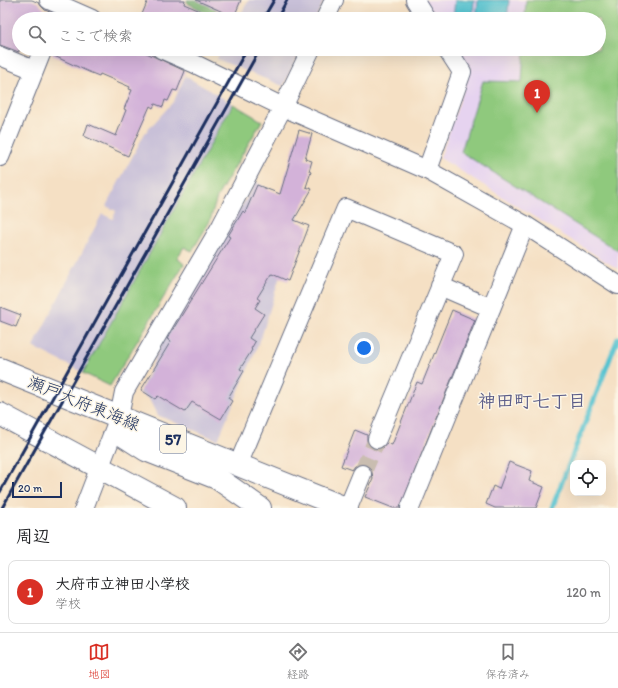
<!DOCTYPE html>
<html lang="ja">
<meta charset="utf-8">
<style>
body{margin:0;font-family:Itim,"Klee One",sans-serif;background:#f2f2f2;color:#202124}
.controls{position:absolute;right:12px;bottom:12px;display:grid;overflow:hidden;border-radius:8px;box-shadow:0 4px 16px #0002}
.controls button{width:36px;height:36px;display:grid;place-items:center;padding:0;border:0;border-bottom:1px solid #e0e0e0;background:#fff;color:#202124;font:20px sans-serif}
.scale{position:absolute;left:12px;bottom:10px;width:50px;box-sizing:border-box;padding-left:4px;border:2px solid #1b2f5e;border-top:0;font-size:11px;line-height:14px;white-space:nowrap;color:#1b2f5e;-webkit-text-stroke:3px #fcf5e5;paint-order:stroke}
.you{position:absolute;left:364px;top:348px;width:14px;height:14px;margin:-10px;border:3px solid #fff;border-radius:50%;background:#1a73e8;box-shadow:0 0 0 6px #1a73e833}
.badge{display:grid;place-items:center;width:26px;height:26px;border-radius:50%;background:#d93025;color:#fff;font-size:13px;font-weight:700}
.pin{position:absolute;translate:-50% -33px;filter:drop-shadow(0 1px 2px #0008)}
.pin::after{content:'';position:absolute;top:21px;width:14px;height:12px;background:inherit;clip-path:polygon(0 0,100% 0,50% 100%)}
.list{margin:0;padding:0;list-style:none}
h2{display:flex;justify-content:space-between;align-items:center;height:52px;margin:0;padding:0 16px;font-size:17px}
h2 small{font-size:13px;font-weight:400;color:#757577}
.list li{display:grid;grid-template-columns:26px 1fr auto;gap:12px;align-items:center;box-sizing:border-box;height:64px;margin:0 8px 8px;padding:0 8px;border:1px solid #e0e0e0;border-radius:8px}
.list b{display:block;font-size:15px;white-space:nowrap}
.list p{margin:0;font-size:13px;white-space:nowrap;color:#757577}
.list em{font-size:13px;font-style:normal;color:#757577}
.icon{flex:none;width:22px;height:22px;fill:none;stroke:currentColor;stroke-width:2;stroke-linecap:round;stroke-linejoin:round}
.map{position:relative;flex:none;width:618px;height:508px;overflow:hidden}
.search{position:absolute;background:#fff;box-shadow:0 4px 16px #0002;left:12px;right:12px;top:12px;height:44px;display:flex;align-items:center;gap:10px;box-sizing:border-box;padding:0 14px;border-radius:22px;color:#757577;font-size:15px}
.sheet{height:124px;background:#fff}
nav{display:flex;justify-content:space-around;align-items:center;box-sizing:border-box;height:56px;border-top:1px solid #e0e0e0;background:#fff;font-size:11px;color:#757577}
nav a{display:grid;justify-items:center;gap:2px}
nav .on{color:#d93025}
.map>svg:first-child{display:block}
</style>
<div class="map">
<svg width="618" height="508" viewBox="0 0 618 508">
<rect width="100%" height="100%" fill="#fcf5e5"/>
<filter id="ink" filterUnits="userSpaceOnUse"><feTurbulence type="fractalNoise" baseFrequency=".025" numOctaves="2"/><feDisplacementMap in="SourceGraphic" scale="8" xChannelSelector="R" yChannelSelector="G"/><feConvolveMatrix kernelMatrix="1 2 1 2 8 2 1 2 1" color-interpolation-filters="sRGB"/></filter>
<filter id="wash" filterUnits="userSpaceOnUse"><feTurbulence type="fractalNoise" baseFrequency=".012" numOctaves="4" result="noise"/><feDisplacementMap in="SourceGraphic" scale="16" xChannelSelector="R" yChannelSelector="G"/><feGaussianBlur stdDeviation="0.9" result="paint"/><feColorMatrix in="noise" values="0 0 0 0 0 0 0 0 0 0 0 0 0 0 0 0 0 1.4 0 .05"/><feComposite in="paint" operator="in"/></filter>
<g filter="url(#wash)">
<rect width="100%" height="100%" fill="#f5e0c4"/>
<path fill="#e6d3f0" d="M422 0H618V269L440 158 471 69 457 49H599V19H436Z"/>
<g fill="#c8c0d8">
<path d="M249 0H324L315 19H238Z"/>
<path d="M221 49H301L283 86 217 59Z"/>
<path d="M185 76 262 121 217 197 210 221 192 251 184 247 177 258 184 264 110 386 33 347 102 214 113 219 116 211 106 206 145 133 174 101Z"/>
<path d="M256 182 301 208 261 338 218 440 157 415 149 399 139 393 152 366 165 334Z"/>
</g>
<g fill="#8fc97d" stroke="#557c6e">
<path d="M526 0H618V251L461 152 483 81 522 82 524 49H599V19H525Z"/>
<path d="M233 104 262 121 217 197 210 221 192 251 184 247 177 258 184 264 110 386 83 373Z"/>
</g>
<path fill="#73ad6c" stroke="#476e65" d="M187 0H219L215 11 229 19C218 19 204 21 199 9L187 3Z"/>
<g fill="#57c3d0" stroke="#397997">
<path d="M455 0H474L473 19H453Z"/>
<path d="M478 0H509L507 19H476Z"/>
</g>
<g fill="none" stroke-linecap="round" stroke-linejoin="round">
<path stroke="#57c3d0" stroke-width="5" d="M552 508 618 338"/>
</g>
<g id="blocks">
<g fill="#d3b2d9">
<path d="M0 0H32L39 3 41 6 45 10 66 19H19V52L0 45Z"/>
<path d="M148 0H185L184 4 219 19H140Z"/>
<path d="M196 0H241L234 17Z"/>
<path d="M53 49H138L185 71 177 91 173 90 168 101 165 100 163 107 155 104 153 108 150 106 128 156 84 136 88 124 116 136 126 110 124 109 132 90 129 89 130 87 100 74 99 76 89 72 52 55Z"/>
<path d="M299 130 312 134 305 159 312 161 309 171 311 172 306 187 312 189 294 220 309 226 288 281 272 274 257 298 260 300 255 308 264 314 249 338 255 342 251 349 252 350 240 369 244 371 228 398 232 401 221 419 192 402 185 412 158 396 155 399 141 390 171 341 167 339 230 237 228 236 243 211 245 213 257 185 280 194Z"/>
<path d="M0 307 21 315 16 327 0 321Z"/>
<path d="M452 310 475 320 400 508H393L365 497 373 479 372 472 370 467 366 464H360L355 466 352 470 341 466 355 430 367 435V441L368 445 373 449H379L383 448 387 443 392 445 417 382 422 384Z"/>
<path d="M509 462 532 471 529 481 544 487 536 508H495L486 504 493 486 499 489Z"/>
</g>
</g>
</g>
<g filter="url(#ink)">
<use href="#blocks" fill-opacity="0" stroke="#676d82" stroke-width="1"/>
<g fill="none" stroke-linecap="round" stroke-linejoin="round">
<path stroke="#c9bdb0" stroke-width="18" stroke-dasharray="18 9" stroke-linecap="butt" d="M362 474 377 439"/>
<defs>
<g id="minor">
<path d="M49 0 92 19"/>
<path d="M415 0 427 19"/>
<path d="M325 19 334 0"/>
<path d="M161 49 193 63 283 107 427 170 525 225 618 285"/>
<path d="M0 56 34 70"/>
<path d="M0 157 43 49"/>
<path d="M427 170 462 72 447 49"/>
<path d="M440 286 491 308"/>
<path d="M238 465 346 208 454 254 377 439"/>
<path d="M84 508 119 417 124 392 221 226 283 107 311 49"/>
<path d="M348 508 362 474"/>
<path d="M410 508 525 225"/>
</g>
<g id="major">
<path d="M0 369 345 508"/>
<path d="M0 414 175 508"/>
<path d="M119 417 121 434 146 450 217 478 260 508"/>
</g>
</defs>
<use href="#minor" stroke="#676d82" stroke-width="20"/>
<use href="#major" stroke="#676d82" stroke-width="24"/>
<use href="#minor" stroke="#fff" stroke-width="18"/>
<use href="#major" stroke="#fff" stroke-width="22"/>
<g stroke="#1b2f5e" stroke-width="3">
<path d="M263 19 274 0"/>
<path d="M277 19 287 0"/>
<path d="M0 492 247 49"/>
<path d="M2 508 260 49"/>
</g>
</g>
</g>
<g text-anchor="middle" stroke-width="3" stroke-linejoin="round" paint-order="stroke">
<rect fill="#fcf5e5" stroke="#5e6a86" stroke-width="1" x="160" y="425" width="26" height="28" rx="3"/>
<g font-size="16" font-weight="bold" fill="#1b2f5e">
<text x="173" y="445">57</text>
</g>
<g font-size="17" fill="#1b2f5e" stroke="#fcf5e5">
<text transform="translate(84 403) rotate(22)" y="6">瀬戸大府東海線</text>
</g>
<g font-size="18" font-weight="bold" fill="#5b5d89" stroke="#fcf5e5">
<text x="532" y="407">神田町七丁目</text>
</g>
</g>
</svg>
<div class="controls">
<button><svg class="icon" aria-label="locate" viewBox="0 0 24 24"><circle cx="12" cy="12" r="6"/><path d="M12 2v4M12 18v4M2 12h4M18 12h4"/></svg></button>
</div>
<div class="scale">20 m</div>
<div class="you"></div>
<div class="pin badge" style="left:537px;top:113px">1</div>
<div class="search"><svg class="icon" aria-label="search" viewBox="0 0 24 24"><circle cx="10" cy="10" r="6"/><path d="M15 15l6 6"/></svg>ここで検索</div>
</div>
<section class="sheet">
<h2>周辺<small></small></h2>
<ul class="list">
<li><span class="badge">1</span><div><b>大府市立神田小学校</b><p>学校</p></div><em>120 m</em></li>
</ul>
</section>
<nav>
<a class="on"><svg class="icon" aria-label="map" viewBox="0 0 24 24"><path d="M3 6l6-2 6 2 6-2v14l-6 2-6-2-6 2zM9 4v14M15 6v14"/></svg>地図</a>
<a><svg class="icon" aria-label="directions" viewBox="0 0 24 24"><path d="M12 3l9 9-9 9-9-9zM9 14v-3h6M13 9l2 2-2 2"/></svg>経路</a>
<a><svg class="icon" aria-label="saved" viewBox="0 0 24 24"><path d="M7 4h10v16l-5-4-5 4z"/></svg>保存済み</a>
</nav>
